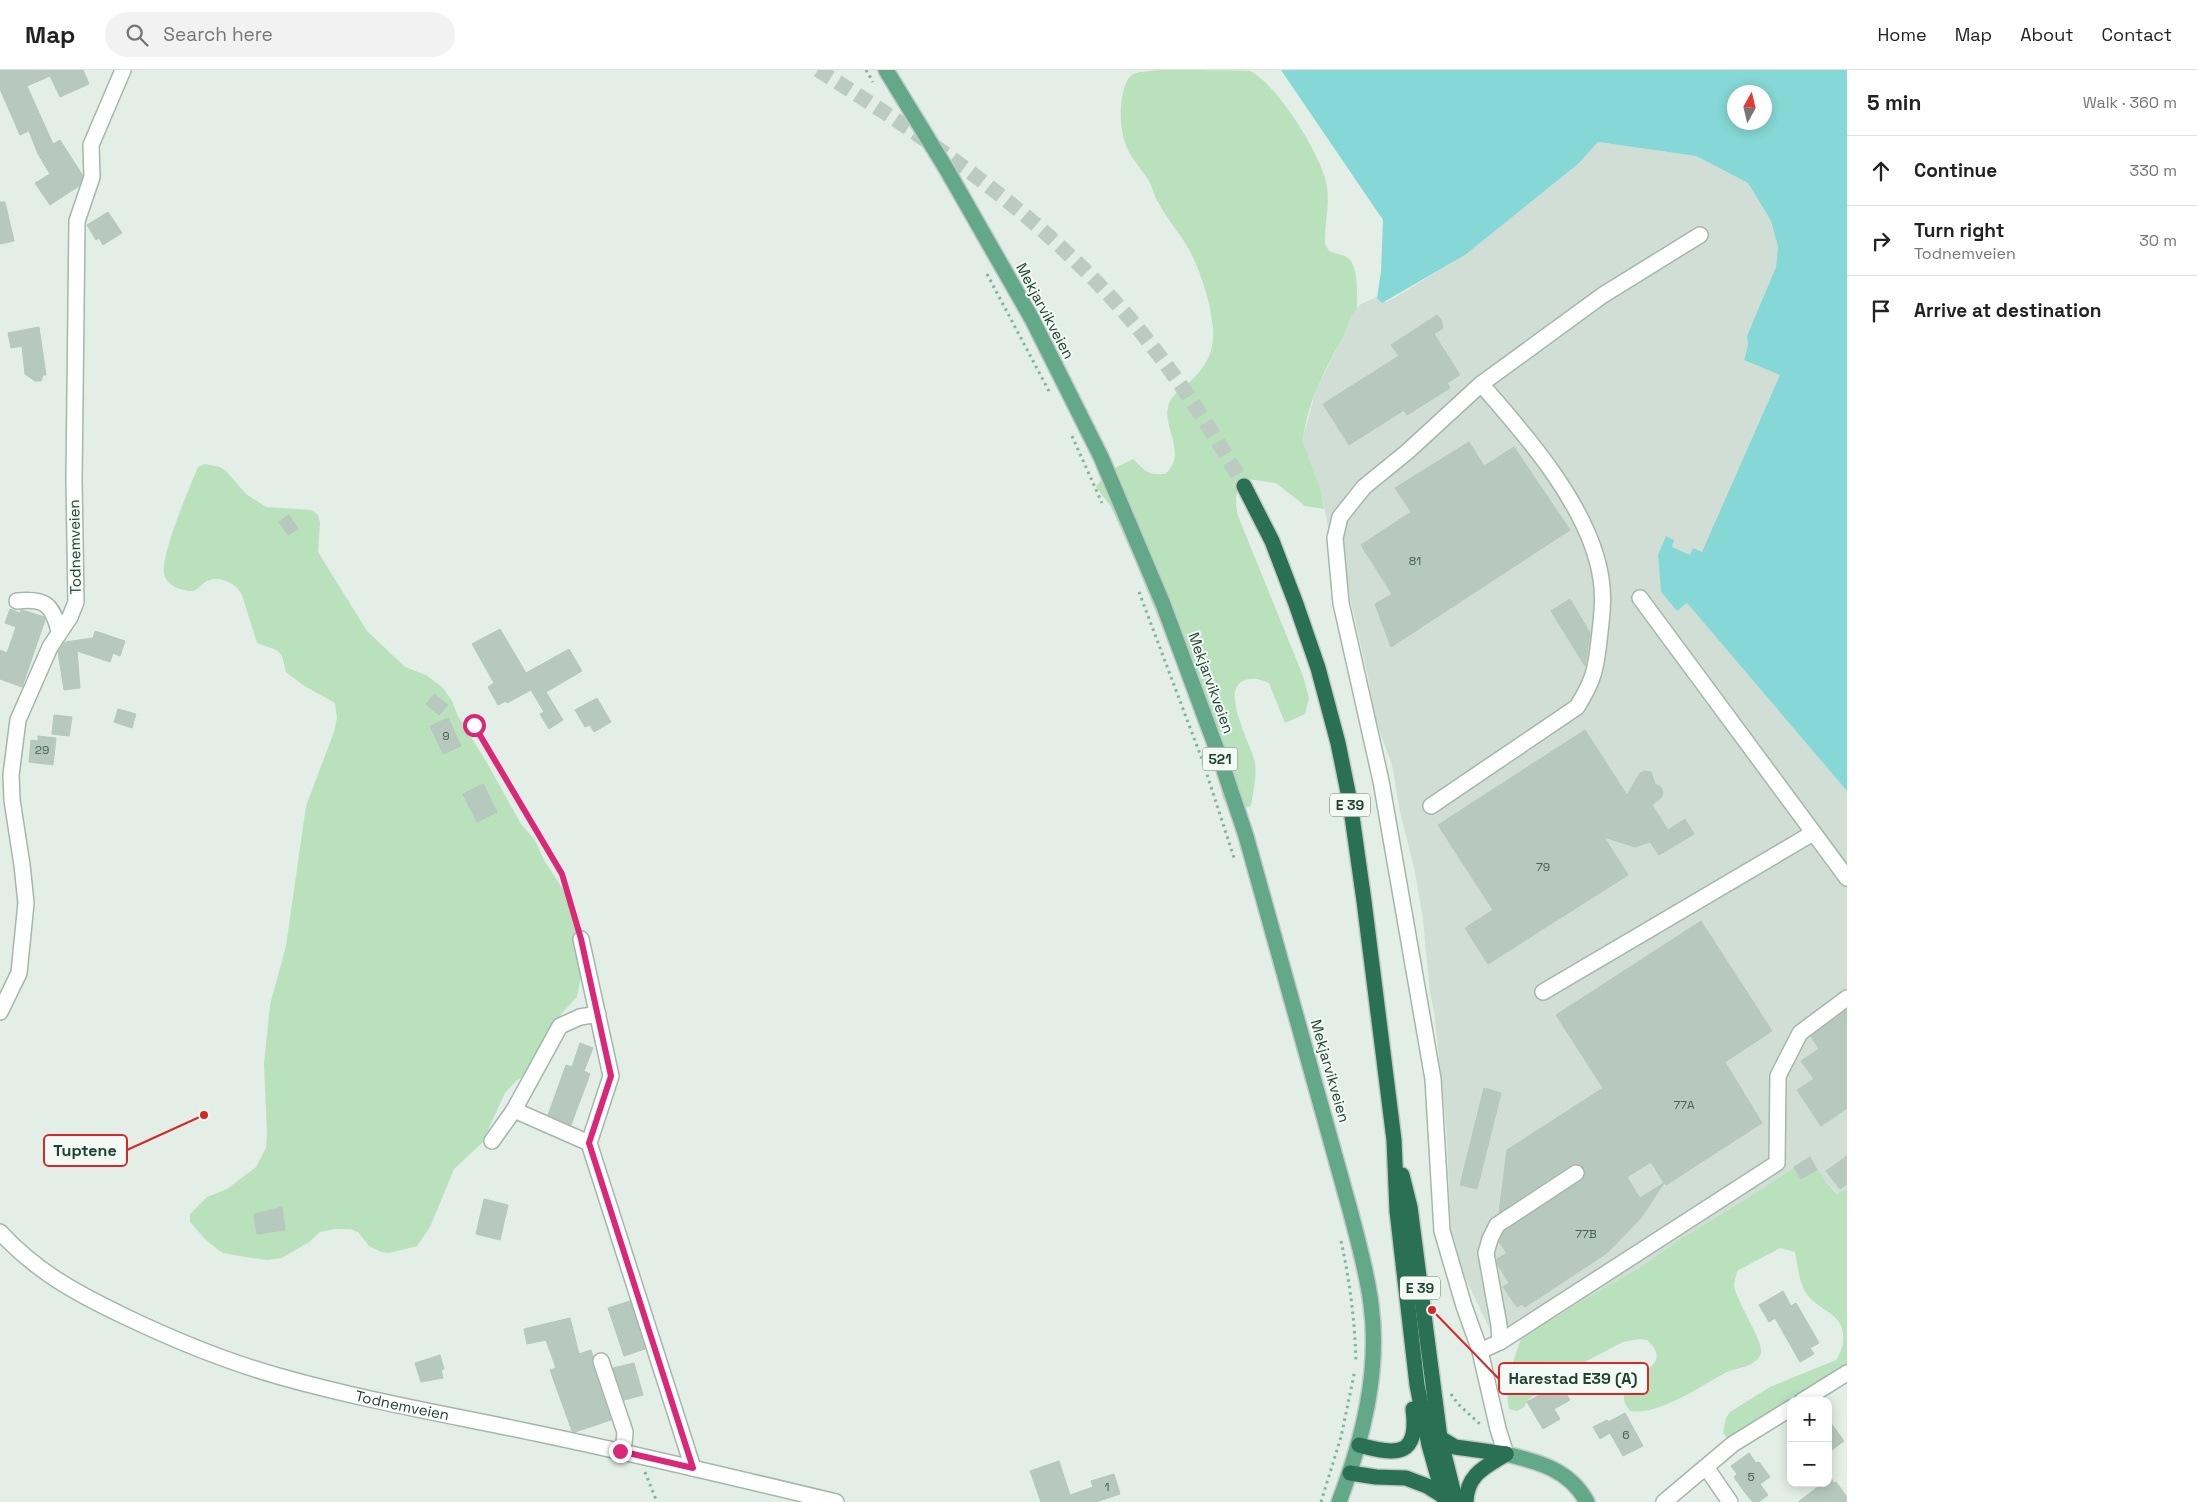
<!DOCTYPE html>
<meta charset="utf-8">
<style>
body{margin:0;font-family:"Space Grotesk",sans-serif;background:#f2f2f2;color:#222}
.controls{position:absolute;right:15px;bottom:15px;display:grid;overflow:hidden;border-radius:10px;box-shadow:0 2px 12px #0003}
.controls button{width:45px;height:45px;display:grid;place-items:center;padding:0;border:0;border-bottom:1px solid #e0e0e0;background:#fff;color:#222;font:25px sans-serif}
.compass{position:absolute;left:1727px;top:15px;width:45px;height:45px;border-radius:50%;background:#fff;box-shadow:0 2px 12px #0003;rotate:8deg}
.stop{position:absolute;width:15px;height:15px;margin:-11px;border:4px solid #db2777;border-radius:50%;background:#fff}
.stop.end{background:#db2777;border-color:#fff;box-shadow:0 1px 5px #0008}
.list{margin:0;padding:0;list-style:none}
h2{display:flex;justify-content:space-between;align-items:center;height:65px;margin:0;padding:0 20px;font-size:21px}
h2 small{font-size:16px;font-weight:400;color:#767676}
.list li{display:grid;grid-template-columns:32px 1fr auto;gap:15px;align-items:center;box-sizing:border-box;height:70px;padding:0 20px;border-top:1px solid #e0e0e0}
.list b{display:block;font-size:19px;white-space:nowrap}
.list p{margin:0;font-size:16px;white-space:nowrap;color:#767676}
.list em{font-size:16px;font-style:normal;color:#767676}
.icon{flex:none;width:28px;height:28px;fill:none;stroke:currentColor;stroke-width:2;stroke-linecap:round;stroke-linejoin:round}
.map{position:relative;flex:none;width:1847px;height:1432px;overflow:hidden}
header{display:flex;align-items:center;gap:30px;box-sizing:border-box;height:70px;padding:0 25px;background:#fff;border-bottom:1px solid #e0e0e0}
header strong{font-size:24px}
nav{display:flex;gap:28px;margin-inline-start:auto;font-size:18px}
.search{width:350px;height:45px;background:#f2f2f2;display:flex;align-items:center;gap:12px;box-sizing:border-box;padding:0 18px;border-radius:28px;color:#767676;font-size:19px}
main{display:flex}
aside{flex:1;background:#fff}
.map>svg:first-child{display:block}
</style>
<header>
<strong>Map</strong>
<div class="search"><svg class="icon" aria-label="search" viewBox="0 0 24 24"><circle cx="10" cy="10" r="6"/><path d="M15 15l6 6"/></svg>Search here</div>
<nav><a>Home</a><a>Map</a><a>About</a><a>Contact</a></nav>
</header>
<main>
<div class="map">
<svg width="1847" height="1432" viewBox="0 0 1847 1432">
<rect width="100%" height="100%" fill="#e2eee6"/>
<path fill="#d0ded5" d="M1598 72 1696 86 1748 113 1771 151 1778 177 1776 197 1747 266 1748 275 1744 289 1781 305 1702 483 1693 478 1690 486 1672 477 1658 485 1661 522 1677 541 1687 533 1847 721V1119L1838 1124 1806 1090 1748 1128 1680 1169 1644 1195 1568 1239 1562 1246 1548 1251 1526 1254 1511 1260 1496 1261 1490 1260 1477 1232 1464 1205 1451 1162 1446 1055 1434 940 1430 923 1423 850 1415 802 1400 742 1392 695 1374 646 1368 607 1348 518 1333 481 1321 421 1303 372 1304 364 1316 320 1344 265 1352 244 1361 234 1377 227 1387 232 1465 185 1578 94Z"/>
<g fill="#b9e1bc">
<path d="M1158 0C1172 0 1243 0 1250 1 1277 14 1323 87 1327 117 1330 135 1324 155 1325 174L1329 181C1335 184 1343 184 1348 188 1359 196 1357 227 1357 239 1349 247 1348 257 1343 267 1325 300 1306 334 1303 372L1321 421 1324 439 1305 436 1276 413 1248 409 1241 410C1235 422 1235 434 1238 446L1303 606 1309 628 1305 644 1285 653 1269 613C1261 609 1251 607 1243 611 1220 621 1252 676 1255 693 1257 707 1253 722 1251 736L1242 739 1228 735 1223 729 1218 707 1193 634 1136 493 1111 437 1096 417C1109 398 1114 399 1133 389 1146 401 1146 405 1165 404 1188 384 1163 359 1168 337 1170 327 1177 323 1184 317 1203 301 1215 285 1213 259 1211 234 1202 206 1191 183 1182 165 1167 150 1158 132 1154 126 1153 118 1149 111 1144 103 1137 95 1132 87 1121 71 1119 47 1122 28 1124 21 1124 13 1130 7 1136 0 1150 2 1158 0Z"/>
<path d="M205 394 220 397 226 401 246 424 266 437 311 440 318 445 320 453 318 482 367 561 405 597 426 605 443 618 452 631 458 646 487 693 521 754 535 770 544 790 570 830 584 890 577 927 561 944 527 1003 515 1012 505 1023 482 1073 454 1099 430 1157 417 1176 389 1183 381 1182 369 1176 358 1162 350 1159H335L320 1162 309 1172 282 1188 267 1190 252 1188 223 1183 217 1179 205 1169 190 1152V1144L207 1127 227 1119 256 1097 266 1078 267 1063 264 994 270 935 286 876 306 736 334 662 337 648 335 633 303 615 286 602C281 577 280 582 257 573L242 525C237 513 219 505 207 511 201 514 198 521 191 521 180 521 165 514 164 503 162 481 189 419 198 397Z"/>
<path d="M1806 1090 1814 1093 1826 1112 1837 1124 1847 1119V1299L1762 1346 1731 1372 1723 1363 1726 1348 1730 1342 1770 1317 1836 1290C1840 1284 1842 1279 1843 1272 1846 1245 1824 1243 1809 1227 1799 1216 1798 1196 1795 1182L1780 1178 1737 1201C1736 1206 1734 1211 1734 1216 1736 1230 1764 1272 1761 1283 1756 1298 1736 1297 1725 1303 1701 1316 1658 1346 1630 1341 1622 1332 1623 1324 1626 1312 1643 1302 1672 1292 1647 1270L1640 1269 1623 1272 1558 1306 1528 1330 1524 1337 1517 1341 1509 1339C1503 1310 1518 1280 1526 1254 1541 1252 1556 1251 1568 1239L1644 1195 1680 1169 1748 1128Z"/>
</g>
<path fill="#85d8d5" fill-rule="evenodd" d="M1281 0H1847V721L1687 533 1677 541 1661 522 1658 485 1666 466 1674 470 1672 477 1690 485 1693 478 1702 482 1780 305 1744 290 1748 275 1747 266 1776 197 1778 177 1771 151 1748 113 1696 86 1598 72 1578 94 1465 185 1382 233 1377 228 1381 201 1383 150ZM1734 22H1764V52H1734Z"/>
<g fill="#b7c9bf" stroke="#b4c8bc" fill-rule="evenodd">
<path d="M0 0H83L89 14 60 27 50 6 27 16 53 74 60 70 83 106 79 116 50 135 35 113 50 104 38 84 29 61 20 65 0 19Z"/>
<path d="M0 132H5L14 171 0 174Z"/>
<path d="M108 142 122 163 103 175 99 168 96 170 87 155Z"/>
<path d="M1437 245 1441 249 1443 258 1434 264 1460 305 1447 313 1450 318 1407 345 1404 340 1349 375 1323 334 1399 286 1391 275Z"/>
<path d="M39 257 46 305H43L41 311H35L25 304 22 276 11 278 8 263Z"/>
<path d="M1469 372 1484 396 1514 377 1570 460 1391 577 1375 534 1392 524 1361 475 1411 442 1395 418Z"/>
<path d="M289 445 298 459 288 465 279 452Z"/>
<path d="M1570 529 1590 563 1585 596 1551 541Z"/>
<path d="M10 539 20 543 21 540 29 542 44 547 45 550 22 617 0 609V580L7 583 16 557 5 553Z"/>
<path d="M500 559 526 603 569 579 582 601 546 622 563 650 549 659 540 644 544 642 531 620 507 633 506 631 498 635 488 617 494 613 472 574Z"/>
<path d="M95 561 125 571 120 586 113 583 110 592 77 581 80 618 64 620 58 582 65 572 93 568Z"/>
<path d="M434 624 448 635 439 645 426 634Z"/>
<path d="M597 628 611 652 594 662 590 655 585 657 575 640Z"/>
<path d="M118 639 136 644 132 658 114 652Z"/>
<path d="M54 645 72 647 69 666 52 664Z"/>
<path d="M448 648 461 676 443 684 430 656Z"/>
<path d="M1585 660 1627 725 1640 703 1644 701 1651 702 1655 714 1661 717 1663 722 1661 728 1652 735 1668 760 1685 749 1694 764 1659 785 1650 772 1635 777 1604 767 1628 805 1488 894 1465 858 1493 840 1438 755Z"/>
<path d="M38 666 56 668 53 695 29 692 31 670 38 671Z"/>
<path d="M483 714 497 742 477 752 463 724Z"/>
<path d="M1701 851 1772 961 1725 992 1762 1053 1666 1115 1664 1113 1641 1148 1607 1183 1525 1237 1522 1234 1517 1237 1503 1217 1509 1213 1498 1195 1497 1189 1507 1183 1499 1172 1504 1161 1581 1111 1585 1103 1581 1095H1571L1499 1143 1507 1080 1603 1018 1556 945ZM1651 1092 1664 1113 1640 1128 1627 1107Z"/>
<path d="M1847 940V1038L1821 1056 1797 1020 1814 1009 1801 991 1819 979 1811 966Z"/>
<path d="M580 973 593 978 584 1001 590 1004 571 1055 548 1045 566 995 572 997Z"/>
<path d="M1484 1018 1501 1023 1477 1119 1460 1115Z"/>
<path d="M1847 1086V1114L1840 1119 1826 1101Z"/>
<path d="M1810 1087 1817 1100 1801 1109 1794 1097Z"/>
<path d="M484 1129 508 1135 500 1170 476 1164Z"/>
<path d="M282 1137 285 1160 257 1164 254 1144Z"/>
<path d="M1783 1221 1791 1236 1796 1233 1819 1273 1810 1278 1814 1284 1800 1292 1775 1248 1769 1252 1759 1235Z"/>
<path d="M630 1231 645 1279 624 1286 608 1238Z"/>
<path d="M570 1248 579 1284 591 1280 593 1286 592 1294 611 1350 575 1362 572 1361 550 1300 556 1298 546 1270 527 1274 524 1259Z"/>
<path d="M440 1285 444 1299 441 1300 443 1308 421 1312 415 1293Z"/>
<path d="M634 1293 643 1325 624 1330 613 1298Z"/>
<path d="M1570 1299 1579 1314 1565 1322 1570 1330 1554 1339 1560 1349 1543 1359 1527 1332 1546 1321 1540 1311 1552 1304 1554 1307Z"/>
<path d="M1625 1343 1643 1376 1623 1386 1610 1363 1600 1369 1593 1357 1607 1350 1608 1352Z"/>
<path d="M1828 1349 1844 1371 1828 1383Z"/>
<path d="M1749 1383 1756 1393 1759 1392 1770 1407 1760 1414 1768 1425 1759 1432H1753L1746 1424 1734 1407 1737 1404 1731 1396Z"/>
<path d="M1059 1391 1070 1425 1093 1417 1091 1411 1114 1404 1120 1424 1096 1432H1041L1030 1401Z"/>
<path d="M1831 1408 1834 1413 1836 1412 1847 1427V1432H1798L1823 1413H1828Z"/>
</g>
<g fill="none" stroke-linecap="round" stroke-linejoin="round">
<path stroke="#bbcbc2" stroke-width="15" stroke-dasharray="15 8" stroke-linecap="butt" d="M818 0C934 72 1048 150 1136 256 1177 306 1212 360 1244 416"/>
<defs>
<g id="minor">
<path d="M1640 528 1847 808"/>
<path d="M17 531C45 528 52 534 59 561"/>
<path d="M1431 736 1577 637C1596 607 1596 596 1600 562 1602 544 1604 527 1601 509 1591 439 1526 365 1481 314"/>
<path d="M581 869 611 1006 589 1073 693 1398"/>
<path d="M1543 922 1813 763"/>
<path d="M0 942 19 903 26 833 22 795 12 730 11 705 18 650 50 577 70 547 76 532 74 410 77 151 92 107 91 75 123 0"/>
<path d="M514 1040 589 1073"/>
<path d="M492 1071 514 1040 560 956 580 947 598 944"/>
<path id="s1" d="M0 1162C37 1202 76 1223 124 1246 174 1270 225 1291 278 1306 362 1330 450 1345 535 1363 636 1384 736 1408 836 1432"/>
<path d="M1500 1272 1499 1255 1486 1183 1490 1169 1497 1155 1576 1103"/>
<path d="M1480 1281 1500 1272 1777 1093 1778 1006 1800 963 1847 928"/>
<path d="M601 1291 625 1362 624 1373 620 1381"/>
<path d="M1802 1331 1847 1303"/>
<path d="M1506 1384 1498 1359 1480 1281 1464 1236 1442 1161 1433 1009 1381 711 1341 533 1335 468 1340 447 1364 417 1407 382 1481 314 1603 225 1700 165"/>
<path d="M1706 1397 1730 1432"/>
<path d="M1664 1432 1733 1374 1791 1338"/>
</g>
<g id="major">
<path d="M886 0 947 100 1032 249 1101 387 1163 534 1220 688 1246 766 1350 1140C1358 1171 1367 1202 1371 1234 1380 1301 1363 1369 1339 1432"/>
<path d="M1506 1384C1539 1392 1570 1400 1587 1432"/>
</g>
<g id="highway">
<path d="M1244 416 1272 471 1296 534 1318 598 1338 673 1350 732 1364 831 1394 1070 1397 1141 1417 1315 1429 1375 1445 1432"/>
<path d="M1402 1105 1410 1137 1440 1368 1456 1432"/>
<path d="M1440 1368 1455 1377 1506 1384"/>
<path d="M1359 1375C1398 1386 1419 1386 1413 1339"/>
<path d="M1350 1403 1376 1407 1406 1408 1427 1416 1443 1426"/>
<path d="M1466 1432C1467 1404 1485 1397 1506 1384"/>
</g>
</defs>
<use href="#minor" stroke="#a4b7ac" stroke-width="18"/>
<use href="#major" stroke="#c1cac6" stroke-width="18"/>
<use href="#highway" stroke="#c1cac6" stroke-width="18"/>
<g stroke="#7fb59a" stroke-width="3" stroke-dasharray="2.5 4" stroke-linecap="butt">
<path d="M866 0 873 12"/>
<path d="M987 204 1050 323"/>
<path d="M1072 366 1102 433"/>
<path d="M1139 522 1203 692 1235 791"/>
<path d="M474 655 562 805 577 856"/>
<path d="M1341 1171C1350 1212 1355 1252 1356 1293"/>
<path d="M1451 1324 1458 1334 1481 1355"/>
<path d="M645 1402 657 1432"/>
<path d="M1321 1432 1341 1367 1355 1300"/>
</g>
<use href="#minor" stroke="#fff" stroke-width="15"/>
<use href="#major" stroke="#62a889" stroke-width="15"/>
<use href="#highway" stroke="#297054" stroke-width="15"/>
</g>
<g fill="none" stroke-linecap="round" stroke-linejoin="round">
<path stroke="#db2777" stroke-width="6" d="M474 655 562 804 581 869 611 1006 589 1073 693 1398 620 1381"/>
</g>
<g text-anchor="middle" stroke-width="4" stroke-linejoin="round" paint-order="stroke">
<g font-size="12" fill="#466355">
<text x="1415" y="495">81</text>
<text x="446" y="670">9</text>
<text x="42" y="684">29</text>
<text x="1543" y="801">79</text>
<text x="1684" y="1039">77A</text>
<text x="1586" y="1168">77B</text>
<text x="1626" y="1369">6</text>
<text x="1751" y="1411">5</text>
<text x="1107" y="1421">1</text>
</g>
<g fill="#f3faf5" stroke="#5f786c" stroke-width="1">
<rect x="1202.5" y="677.5" width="35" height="23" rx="4"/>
<rect x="1330" y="723.5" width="40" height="23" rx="4"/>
<rect x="1400" y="1206.5" width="40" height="23" rx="4"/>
</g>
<g font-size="14" font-weight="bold" fill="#204132">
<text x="1220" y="694">521</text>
<text x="1350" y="740">E 39</text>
<text x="1420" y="1223">E 39</text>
</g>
<g font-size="15" fill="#204132" stroke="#f3faf5">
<text transform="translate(1045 241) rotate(62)" y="5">Mekjarvikveien</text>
<text transform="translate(75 477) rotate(-91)" y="5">Todnemveien</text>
<text transform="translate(1211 613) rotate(70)" y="5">Mekjarvikveien</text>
<text transform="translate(1330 1001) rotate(74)" y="5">Mekjarvikveien</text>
<text dy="5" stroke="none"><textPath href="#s1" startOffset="444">Todnemveien</textPath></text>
</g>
</g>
<path fill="none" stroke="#d62828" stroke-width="2" d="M204 1045L127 1080M1432 1240L1499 1309"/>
<g fill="#d62828" stroke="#f3faf5" stroke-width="2">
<circle cx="204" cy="1045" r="5"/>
<circle cx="1432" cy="1240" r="5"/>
</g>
<g fill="#f3faf5" stroke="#d62828" stroke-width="2">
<rect x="44" y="1065" width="83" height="31" rx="5"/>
<rect x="1499" y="1293" width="149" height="31" rx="5"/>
</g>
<g font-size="16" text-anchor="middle" font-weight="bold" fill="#204132">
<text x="85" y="1086">Tuptene</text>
<text x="1573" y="1314">Harestad E39 (A)</text>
</g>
</svg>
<div class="controls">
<button>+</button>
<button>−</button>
</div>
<svg class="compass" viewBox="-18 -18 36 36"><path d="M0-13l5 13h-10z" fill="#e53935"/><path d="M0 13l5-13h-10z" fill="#767676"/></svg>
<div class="stop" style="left:474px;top:655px"></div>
<div class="stop end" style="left:620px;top:1381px"></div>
</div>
<aside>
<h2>5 min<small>Walk · 360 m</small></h2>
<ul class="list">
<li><svg class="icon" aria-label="ahead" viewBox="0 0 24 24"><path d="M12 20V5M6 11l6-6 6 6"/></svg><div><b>Continue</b></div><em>330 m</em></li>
<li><svg class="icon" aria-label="right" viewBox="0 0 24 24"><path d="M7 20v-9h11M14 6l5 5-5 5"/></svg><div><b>Turn right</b><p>Todnemveien</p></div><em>30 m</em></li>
<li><svg class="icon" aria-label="arrive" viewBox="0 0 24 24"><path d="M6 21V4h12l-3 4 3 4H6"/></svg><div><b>Arrive at destination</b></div></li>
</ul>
</aside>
</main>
